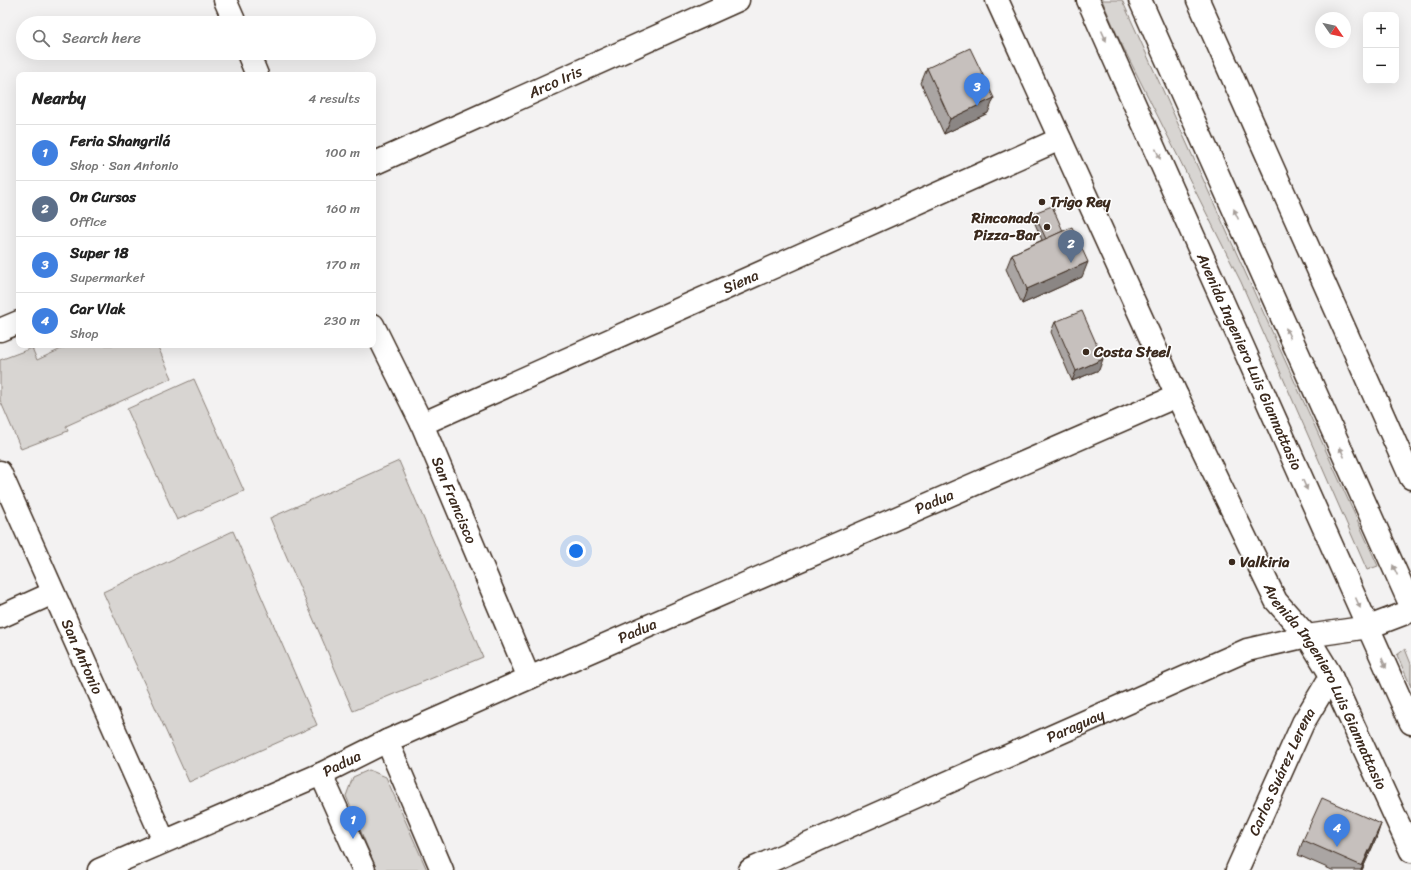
<!DOCTYPE html>
<meta charset="utf-8">
<style>
body{margin:0;font-family:Sriracha,sans-serif;background:#f2f2f2;color:#222}
.controls{position:absolute;right:12px;top:12px;display:grid;overflow:hidden;border-radius:8px;box-shadow:0 4px 16px #0002}
.controls button{width:36px;height:36px;display:grid;place-items:center;padding:0;border:0;border-bottom:1px solid #e0e0e0;background:#fff;color:#222;font:20px sans-serif}
.compass{position:absolute;left:1315px;top:12px;width:36px;height:36px;border-radius:50%;background:#fff;box-shadow:0 4px 16px #0002;rotate:124deg}
.you{position:absolute;left:576px;top:551px;width:14px;height:14px;margin:-10px;border:3px solid #fff;border-radius:50%;background:#1a73e8;box-shadow:0 0 0 6px #1a73e833}
.badge{display:grid;place-items:center;width:26px;height:26px;border-radius:50%;background:#1a73e8;color:#fff;font-size:13px;font-weight:700}
.pin{position:absolute;translate:-50% -33px;filter:drop-shadow(0 1px 2px #0008)}
.pin::after{content:'';position:absolute;top:21px;width:14px;height:12px;background:inherit;clip-path:polygon(0 0,100% 0,50% 100%)}
.list{margin:0;padding:0;list-style:none}
h2{display:flex;justify-content:space-between;align-items:center;height:52px;margin:0;padding:0 16px;font-size:17px}
h2 small{font-size:13px;font-weight:400;color:#767676}
.list li{display:grid;grid-template-columns:26px 1fr auto;gap:12px;align-items:center;box-sizing:border-box;height:56px;padding:0 16px;border-top:1px solid #e0e0e0}
.list b{display:block;font-size:15px;white-space:nowrap}
.list p{margin:0;font-size:13px;white-space:nowrap;color:#767676}
.list em{font-size:13px;font-style:normal;color:#767676}
.icon{flex:none;width:22px;height:22px;fill:none;stroke:currentColor;stroke-width:2;stroke-linecap:round;stroke-linejoin:round}
.map{position:relative;flex:none;width:1411px;height:870px;overflow:hidden}
.search{position:absolute;background:#fff;box-shadow:0 4px 16px #0002;left:16px;top:16px;width:360px;height:44px;display:flex;align-items:center;gap:10px;box-sizing:border-box;padding:0 14px;border-radius:22px;color:#767676;font-size:15px}
.panel{position:absolute;background:#fff;box-shadow:0 4px 16px #0002;left:16px;top:72px;width:360px;height:276px;border-radius:8px}
.map>svg:first-child{display:block}
</style>
<div class="map">
<svg width="1411" height="870" viewBox="0 0 1411 870">
<rect width="100%" height="100%" fill="#f3f2f2"/>
<filter id="ink" filterUnits="userSpaceOnUse"><feTurbulence type="fractalNoise" baseFrequency=".025" numOctaves="2"/><feDisplacementMap in="SourceGraphic" scale="8" xChannelSelector="R" yChannelSelector="G"/><feConvolveMatrix kernelMatrix="1 2 1 2 8 2 1 2 1" color-interpolation-filters="sRGB"/></filter>
<g filter="url(#ink)">
<g fill="#d8d5d2" stroke="#8a8078">
<path d="M1102 0H1122L1378 566 1367 570 1241 282 1119 39Z"/>
<path d="M70 345H157L172 378 66 426 68 431 21 449 0 400V360L32 348 37 360Z"/>
<path d="M194 379 244 491 177 520 127 409Z"/>
<path d="M399 461 483 657 353 711 270 518Z"/>
<path d="M233 531 317 725 189 782 103 592Z"/>
<path d="M1405 649 1411 664V687L1397 655Z"/>
<path d="M369 770 386 777 427 870H377L346 796 353 777Z"/>
</g>
<g fill="none" stroke-linecap="round" stroke-linejoin="round">
<defs>
<g id="street">
<path d="M225 0 235 23"/>
<path id="s1" d="M997 0 1177 396 1276 601 1307 636 1329 672 1411 851"/>
<path d="M1198 0 1411 478"/>
<path d="M248 53 257 75"/>
<path id="s2" d="M373 164 738 0"/>
<path id="s3" d="M373 325 422 424 529 678"/>
<path d="M0 330 19 322"/>
<path id="s4" d="M422 424 1060 139"/>
<path id="s5" d="M0 472 164 841"/>
<path d="M0 617 53 593"/>
<path d="M387 741 442 870"/>
<path d="M321 774 364 870"/>
<path id="s6" d="M99 870 321 774 387 741 529 678 1177 396"/>
<path id="s7" d="M750 870 1247 650 1307 636 1369 627 1411 611"/>
<path id="s8" d="M1237 870 1303 723 1331 676"/>
</g>
<g id="primary">
<path id="s9" d="M1088 0 1411 723"/>
<path d="M1140 0 1411 606"/>
</g>
</defs>
<use href="#street" stroke="#3b2a1e" stroke-width="25"/>
<use href="#primary" stroke="#3b2a1e" stroke-width="25"/>
<use href="#street" stroke="#fff" stroke-width="22"/>
<use href="#primary" stroke="#fff" stroke-width="22"/>
</g>
<g fill="#aaa5a3" stroke="#3b2a1e">
<path d="M927 68 988 113 944 134 921 83Z"/>
<path d="M1034 213 1082 277 1022 304 1006 269 1012 254 1042 240 1033 219Z"/>
<path d="M1055 322 1099 370 1072 381 1051 332Z"/>
<path d="M1376 839 1362 870H1332L1298 855 1303 840Z"/>
</g>
<g fill="#8b8684" stroke="#3b2a1e">
<path d="M994 98 988 113 944 134 950 119Z"/>
<path d="M1088 262 1082 277 1022 304 1027 289Z"/>
<path d="M1103 359 1099 370 1072 381 1076 371Z"/>
<path d="M1381 824 1376 839 1362 870H1361Z"/>
</g>
<g fill="#c6c0bd" stroke="#3b2a1e">
<path d="M970 48 994 98 950 119 927 68Z"/>
<path d="M1052 206 1063 231 1046 239 1034 213Z"/>
<path d="M1072 227 1088 262 1027 289 1012 254Z"/>
<path d="M1082 311 1103 359 1076 371 1055 322Z"/>
<path d="M1322 798 1381 824 1362 866 1303 840Z"/>
</g>
<defs><path id="oneway-solid" d="M-6-.8H1V-3.2L6.5 0L1 3.2V.8H-6Z"/></defs>
<g fill="#a79f9a">
<use href="#oneway-solid" transform="translate(1104 36) rotate(66)"/>
<use href="#oneway-solid" transform="translate(1158 154) rotate(66)"/>
<use href="#oneway-solid" transform="translate(1236 214) rotate(-114)"/>
<use href="#oneway-solid" transform="translate(1288 333) rotate(-114)"/>
<use href="#oneway-solid" transform="translate(1342 452) rotate(-114)"/>
<use href="#oneway-solid" transform="translate(1305 485) rotate(66)"/>
<use href="#oneway-solid" transform="translate(1395 570) rotate(-114)"/>
<use href="#oneway-solid" transform="translate(1358 603) rotate(66)"/>
<use href="#oneway-solid" transform="translate(1384 663) rotate(66)"/>
</g>
</g>
<g fill="#3b2a1e" stroke="#fff" stroke-width="1.5">
<circle cx="1042" cy="202" r="4"/>
<circle cx="1047" cy="227" r="4"/>
<circle cx="1086" cy="352" r="4"/>
<circle cx="1232" cy="562" r="4"/>
</g>
<g text-anchor="middle" stroke-width="3" stroke-linejoin="round" paint-order="stroke">
<g font-size="15" fill="#3b2a1e" stroke="#fff">
<text dy="5" stroke="none"><textPath href="#s2" startOffset="200">Arco Iris</textPath></text>
<text dy="5" stroke="none"><textPath href="#s4" startOffset="349">Siena</textPath></text>
<text dy="5" stroke="none"><textPath href="#s9" startOffset="396">Avenida Ingeniero Luis Giannattasio</textPath></text>
<text dy="5" stroke="none"><textPath href="#s3" startOffset="193">San Francisco</textPath></text>
<text dy="5" stroke="none"><textPath href="#s6" startOffset="913">Padua</textPath></text>
<text dy="5" stroke="none"><textPath href="#s6" startOffset="589">Padua</textPath></text>
<text dy="5" stroke="none"><textPath href="#s5" startOffset="202">San Antonio</textPath></text>
<text dy="5" stroke="none"><textPath href="#s1" startOffset="762">Avenida Ingeniero Luis Giannattasio</textPath></text>
<text dy="5" stroke="none"><textPath href="#s7" startOffset="356">Paraguay</textPath></text>
<text dy="5" stroke="none"><textPath href="#s6" startOffset="265">Padua</textPath></text>
<text dy="5" stroke="none"><textPath href="#s8" startOffset="108">Carlos Suárez Lerena</textPath></text>
</g>
<g font-size="15" font-weight="bold" fill="#3b2a1e" stroke="#fff" text-anchor="start">
<text x="1050" y="207">Trigo Rey</text>
<text x="1039" y="223" text-anchor="end">Rinconada<tspan x="1039" dy="17">Pizza-Bar</tspan></text>
<text x="1094" y="357">Costa Steel</text>
<text x="1240" y="567">Valkiria</text>
</g>
</g>
</svg>
<div class="controls">
<button>+</button>
<button>−</button>
</div>
<svg class="compass" viewBox="-18 -18 36 36"><path d="M0-13l5 13h-10z" fill="#e53935"/><path d="M0 13l5-13h-10z" fill="#767676"/></svg>
<div class="you"></div>
<div class="pin badge" style="left:353px;top:839px;background:#3f7fe0">1</div>
<div class="pin badge" style="left:1071px;top:263px;background:#5c6f8a">2</div>
<div class="pin badge" style="left:977px;top:106px;background:#3f7fe0">3</div>
<div class="pin badge" style="left:1337px;top:847px;background:#3f7fe0">4</div>
<div class="search"><svg class="icon" aria-label="search" viewBox="0 0 24 24"><circle cx="10" cy="10" r="6"/><path d="M15 15l6 6"/></svg>Search here</div>
<section class="panel">
<h2>Nearby<small>4 results</small></h2>
<ul class="list">
<li><span class="badge" style="background:#3f7fe0">1</span><div><b>Feria Shangrilá</b><p>Shop · San Antonio</p></div><em>100 m</em></li>
<li><span class="badge" style="background:#5c6f8a">2</span><div><b>On Cursos</b><p>Office</p></div><em>160 m</em></li>
<li><span class="badge" style="background:#3f7fe0">3</span><div><b>Super 18</b><p>Supermarket</p></div><em>170 m</em></li>
<li><span class="badge" style="background:#3f7fe0">4</span><div><b>Car Vlak</b><p>Shop</p></div><em>230 m</em></li>
</ul>
</section>
</div>
